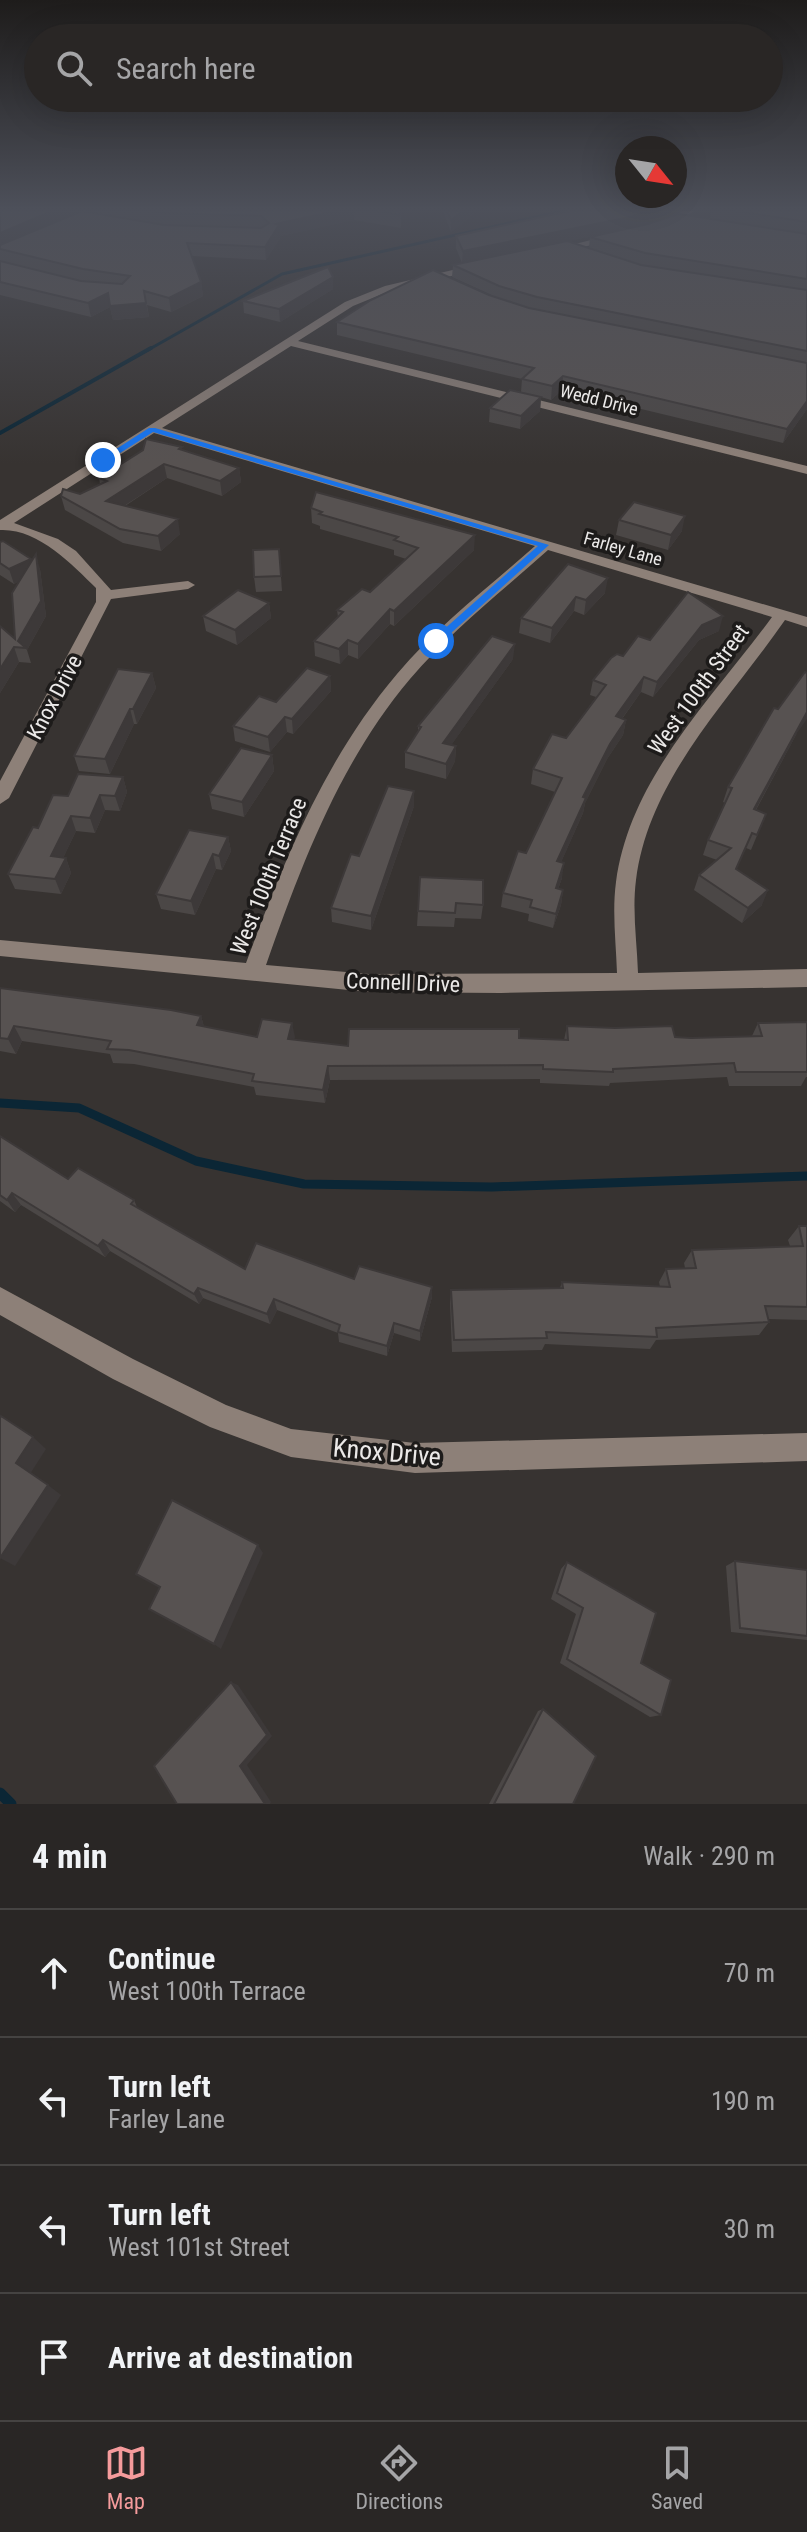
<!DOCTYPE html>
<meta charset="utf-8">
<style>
body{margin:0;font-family:"Roboto Condensed",sans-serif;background:#353232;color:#f1f3f6}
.compass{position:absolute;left:615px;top:136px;width:72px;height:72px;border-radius:50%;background:#292625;box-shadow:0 8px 32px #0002;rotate:120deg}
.stop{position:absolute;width:24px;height:24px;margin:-18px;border:6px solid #1a73e8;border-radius:50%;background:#fff}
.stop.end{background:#1a73e8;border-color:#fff;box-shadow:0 2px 8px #0008}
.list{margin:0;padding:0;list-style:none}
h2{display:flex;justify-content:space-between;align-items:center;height:104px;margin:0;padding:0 32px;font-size:34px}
h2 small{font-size:26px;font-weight:400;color:#a5a5a7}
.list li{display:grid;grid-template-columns:52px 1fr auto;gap:24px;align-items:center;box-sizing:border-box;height:128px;padding:0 32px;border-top:2px solid #454342}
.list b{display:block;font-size:30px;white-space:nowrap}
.list p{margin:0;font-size:26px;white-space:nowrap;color:#a5a5a7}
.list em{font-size:26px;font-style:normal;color:#a5a5a7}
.icon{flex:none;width:44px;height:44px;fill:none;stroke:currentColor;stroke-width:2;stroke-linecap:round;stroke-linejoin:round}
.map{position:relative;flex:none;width:807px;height:1804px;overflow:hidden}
.search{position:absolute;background:#292625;box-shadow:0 8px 32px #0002;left:24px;right:24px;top:24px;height:88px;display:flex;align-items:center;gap:20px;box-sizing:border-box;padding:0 28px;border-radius:44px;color:#a5a5a7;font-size:30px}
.sheet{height:616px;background:#292625}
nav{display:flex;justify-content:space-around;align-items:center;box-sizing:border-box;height:112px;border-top:2px solid #454342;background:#292625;font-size:22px;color:#a5a5a7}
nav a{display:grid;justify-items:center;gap:4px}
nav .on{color:#f59b9c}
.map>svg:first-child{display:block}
</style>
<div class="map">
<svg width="807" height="1804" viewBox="0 0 807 1804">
<rect width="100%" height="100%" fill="#373331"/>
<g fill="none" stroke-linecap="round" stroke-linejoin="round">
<path stroke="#0b2635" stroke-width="3" d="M148 350 282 274 562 211"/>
<path stroke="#0b2635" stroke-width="4" d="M0 433 151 348"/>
<path stroke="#0b2635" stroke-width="9" d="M0 1103 79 1108 196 1161 304 1184 492 1187 807 1176"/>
<path stroke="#0b2635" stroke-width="11" d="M0 1793 11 1804"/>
<g fill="#8d8078" fill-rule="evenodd">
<path d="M683 211H694L664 228 657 226Z"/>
<path d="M615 234 618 239 552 254 547 251Z"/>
<path d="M478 264 481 269 392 290 353 306 298 341 807 466V474L291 346 162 428 807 617V627L785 620C729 701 649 778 636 880 632 911 637 942 638 973L807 969V987L501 993 369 992 0 956V940L246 963C284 860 325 759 397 674 437 626 488 588 535 546L154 433 14 523 58 539 76 551 111 590 188 581 195 585 188 589 111 599 9 798 0 804V781L96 602V588C72 564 37 528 0 530V520L345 302 385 286ZM548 550 772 617C713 698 630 777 616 882 612 912 616 943 617 973L369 974 266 965C302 863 340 762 410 679 451 631 501 592 548 550Z"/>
<path d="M0 1287 133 1359 226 1405 291 1429 415 1443 807 1433V1461L415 1473 291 1457 210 1427 113 1379 0 1315Z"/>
</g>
</g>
<g fill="#4b4746" fill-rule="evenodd">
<path d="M0 211 83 212 97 214 94 211H399L401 215V228L354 220 280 236V238L266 260 192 256 201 282 203 296 171 312 147 305 149 317 113 320 110 307 91 317 0 295Z"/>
<path d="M443 211H477L451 232Z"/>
<path d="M590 211H669L668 216 630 228 710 218 711 211H807V409L783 443 562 390 551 400 541 397 540 411 520 429 489 422 490 408 521 392 522 379 337 335V322L489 295 498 298 452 277 453 265 462 263 456 248V236ZM599 235 590 237 589 248 567 241Z"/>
<path d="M333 277V289L280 322 244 313 243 301Z"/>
<path d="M183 450 239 468 241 482 222 496 167 478 125 506 180 534 161 551 123 543 65 510 61 496 80 494 100 484 99 478Z"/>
<path d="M311 508 474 550 394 626 390 624 358 659 348 655 340 664 315 656 314 641 338 617 337 610 370 592 406 559 394 555V550L320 529V526L312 523Z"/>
<path d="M619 520 682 531 668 550 616 535Z"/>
<path d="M0 542 31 559 40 569 46 616 27 650 31 663 19 662 0 693V626L15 639 19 581 14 584 0 575Z"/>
<path d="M279 549 282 591 256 592 254 577Z"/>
<path d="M568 564 605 593 584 615 574 611 550 643 519 633 521 618Z"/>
<path d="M269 603 271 618 237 645 206 631 203 616Z"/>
<path d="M719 631 699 640 653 697 641 692 622 719 626 720 623 735 607 759 585 803 583 813 561 862 562 878 558 889 563 890 561 905 553 928 528 921 529 914 501 907 503 893 526 853 555 792 531 784 533 769 566 738 596 697 590 695 593 680 623 656 650 640Z"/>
<path d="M513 659 451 745 456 746 455 761 446 779 405 768V752L418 731V726Z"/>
<path d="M152 673 156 688 137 724H134L110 774 79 771 74 756Z"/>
<path d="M330 676 331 691 293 734 287 732 270 752 235 741 233 726 276 702Z"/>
<path d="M797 733 756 810 766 814 751 850 746 848 736 869 762 905 742 923 694 890 699 875 717 860 703 855 708 840 725 803 723 802 728 787Z"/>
<path d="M272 755 274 771 244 817 212 809 209 794Z"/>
<path d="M123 777 127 792 120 811 105 810 95 833 76 831 63 858H66L71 873 61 894 15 889 8 874 68 796Z"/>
<path d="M414 806 371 930 332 922 331 908 359 856Z"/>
<path d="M228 837 231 851 222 870 216 869 195 915 161 909 156 894Z"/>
<path d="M420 877 483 905 481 919 455 918 454 927 417 926Z"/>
<path d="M0 988 201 1016 204 1027 257 1037 292 1023 294 1040 348 1046 519 1038 564 1040 567 1026 691 1038 752 1036 758 1023 807 1022V1077H806L801 1086H729L727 1077 610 1083 609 1086 540 1083V1079L330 1080 325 1103 256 1095 254 1087 134 1064 113 1063 110 1054 22 1041 16 1054 0 1051Z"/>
<path d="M0 1136 68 1179 134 1200 137 1207 245 1269 354 1279 432 1297 420 1341 394 1333 387 1356 339 1342 338 1333 277 1310 270 1324 203 1298 199 1304 110 1251 105 1257 21 1205 15 1212 0 1201Z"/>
<path d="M799 1226H807V1320L768 1319 769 1322 759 1335 656 1340 650 1349 545 1344 542 1350 452 1352 450 1303 451 1290 560 1288 562 1282 660 1287 659 1282 666 1269 685 1268 684 1263 692 1250 790 1246 788 1240Z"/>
<path d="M735 1561 807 1570V1640L731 1632 726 1566Z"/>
<path d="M567 1562 641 1663 661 1715 650 1717 560 1663 576 1614 551 1599 561 1569Z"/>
<path d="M543 1709 573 1804H489L538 1711Z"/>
</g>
<g fill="#3d3939">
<path d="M52 211H84L0 248V233Z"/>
<path d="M335 211H354V220L280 236V238L266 260 265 247 276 224Z"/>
<path d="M463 211H477L451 232V220Z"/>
<path d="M649 211H669L668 216 628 229 462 263 463 251Z"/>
<path d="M333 277V289L280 322 279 309Z"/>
<path d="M201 282 203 296 171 312 169 298Z"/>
<path d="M108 293 146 303 149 317 113 320 110 307 91 317 88 303Z"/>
<path d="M563 376 562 390 551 400 552 386Z"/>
<path d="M541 397 540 411 520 429 521 416Z"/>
<path d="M807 401V409L783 443 787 429Z"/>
<path d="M164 464 167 478 110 515 106 501Z"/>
<path d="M239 468 241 482 222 496 220 481Z"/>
<path d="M685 516 682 531 668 550 671 535Z"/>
<path d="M178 519 180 534 161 551 158 536Z"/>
<path d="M475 535 474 550 394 626V611Z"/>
<path d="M36 554 40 569 46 616 27 650 18 641Z"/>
<path d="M31 559 36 574 14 584 9 569Z"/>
<path d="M608 578 605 593 584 615 586 600Z"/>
<path d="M576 597 574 611 550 643 552 628Z"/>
<path d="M269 603 271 618 237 645 235 630Z"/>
<path d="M390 609V624L358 659V644Z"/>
<path d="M723 616 719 631 699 640 653 697 657 682 702 625Z"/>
<path d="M348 640V655L340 664 339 649Z"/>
<path d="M515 644 513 659 442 758 443 743Z"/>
<path d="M14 647 19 662 0 693V669Z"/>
<path d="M152 673 156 688 137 724 133 709Z"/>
<path d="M330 676 331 691 293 734 292 719Z"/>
<path d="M644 677 641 692 613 731 616 716Z"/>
<path d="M130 709 134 724 110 774 105 759Z"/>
<path d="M807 712V719L797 733 748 824 754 809Z"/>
<path d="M285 717 287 732 270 752 268 737Z"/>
<path d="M626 720 623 735 607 759 585 803 583 813 555 876 557 861 583 797 610 744Z"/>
<path d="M456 746 455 761 446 779V764Z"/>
<path d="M272 755 274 771 244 817 242 802Z"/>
<path d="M123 777 127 792 120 811 115 796Z"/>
<path d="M414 791V806L371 930V916Z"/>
<path d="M100 795 105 810 95 833 90 818Z"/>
<path d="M71 816 76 831 57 871 51 856Z"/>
<path d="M228 837 231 851 222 870 219 856Z"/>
<path d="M213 854 216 869 195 915 191 901Z"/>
<path d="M66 858 71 873 61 894 55 879Z"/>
<path d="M564 863 562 878 553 903 556 888Z"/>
<path d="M563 890 561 905 553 928 556 914Z"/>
<path d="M768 890 762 905 742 923 748 908Z"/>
<path d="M201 1016 205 1030 197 1025Z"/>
<path d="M292 1023 295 1037 291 1054 288 1039Z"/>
<path d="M14 1026 22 1041 16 1054 8 1039Z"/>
<path d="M328 1066 330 1080 325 1103 323 1090Z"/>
<path d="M12 1193 21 1205 15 1212 7 1200Z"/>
<path d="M103 1240 110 1251 105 1257 98 1246Z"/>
<path d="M432 1287V1297L420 1341V1331Z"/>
<path d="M198 1288 203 1298 199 1304 194 1294Z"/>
<path d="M274 1299 277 1310 270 1324 267 1314Z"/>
<path d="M394 1323V1333L387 1356V1346Z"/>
<path d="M33 1437 46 1449 30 1474 16 1463Z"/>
<path d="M48 1485 61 1495 15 1566 0 1558Z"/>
<path d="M258 1545 263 1553 221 1649 214 1644Z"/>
<path d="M231 1682 238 1685 272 1736 247 1765 271 1802 270 1804H265L240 1766Z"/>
</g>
<g fill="#575251" stroke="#3d3939" stroke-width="2">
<path d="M0 211H52L0 233Z"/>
<path d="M82 211 164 225 261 228 269 223 261 216 164 213 151 211H335L276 224 279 225 265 247 187 243 201 282 169 298 144 291 146 303 110 306 108 293 88 303 0 282V261L81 281 122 284 130 276 83 269 0 249V245Z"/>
<path d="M377 211H399L401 215Z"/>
<path d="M447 211H463L451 220Z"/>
<path d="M569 211H649L630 217 463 251 456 236Z"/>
<path d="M736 211H807V222Z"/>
<path d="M679 214 807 234V279L645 253 590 237 648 224Z"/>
<path d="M567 241 641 265 807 290V351L537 297 499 286 453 265Z"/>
<path d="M328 267 333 277 279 309 243 301Z"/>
<path d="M433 270 489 295 529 308 807 363V401L787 429 563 376 552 386 522 379 534 368 337 322 371 300Z"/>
<path d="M510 390 541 397 521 416 490 408Z"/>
<path d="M146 439 182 447 179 449 239 468 220 481 164 464 106 501 178 519 158 536 120 529 61 496 63 489 80 494 107 481 99 478 143 450Z"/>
<path d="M316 492 475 535 394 611 390 609 358 644 348 640 339 649 314 641 343 612 337 610 362 589 370 592 418 548 394 540 398 537 319 514 322 512 311 508Z"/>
<path d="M634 502 685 516 671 535 619 520Z"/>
<path d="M3 541 31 559 9 569 0 563V542Z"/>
<path d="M279 549 281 576 254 577 253 550Z"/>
<path d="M36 554 41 601 18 641 26 648 14 647 0 669V626L15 639 12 593Z"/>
<path d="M568 564 608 578 586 600 576 597 552 628 521 618Z"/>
<path d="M238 590 269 603 235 630 203 616Z"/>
<path d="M688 592 723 616 702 625 657 682 644 677 616 716 626 720 610 744 583 797 586 798 557 861 564 863 556 888 563 890 556 914 530 907 532 900 503 893 518 851 526 853 562 778 533 769 552 734 566 738 606 685 593 680 611 658 617 654 623 656 638 636 650 640Z"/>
<path d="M492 636 515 644 443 743 456 746 446 764 405 752 421 727 418 726Z"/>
<path d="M307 668 330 676 292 719 285 717 268 737 233 726 259 696 276 702Z"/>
<path d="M118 669 152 673 133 709H130L105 759 74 756Z"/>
<path d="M805 672 807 673V712L754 809 766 814 757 835 752 833 736 869 768 890 748 908 699 875 731 848 708 840 732 788 728 787 774 708 778 709Z"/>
<path d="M241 748 272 755 242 802 209 794Z"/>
<path d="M78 774 123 777 115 796 100 795 90 818 71 816 51 856 66 858 55 879 8 874 33 827 38 828 53 795 68 796Z"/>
<path d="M388 786 414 791 371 916 331 908 351 854 359 856Z"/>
<path d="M189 830 228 837 219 856 213 854 191 901 156 894Z"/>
<path d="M420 877 483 880V905L456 903 455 913 418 911Z"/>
<path d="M0 988 171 1010 201 1016 197 1025 257 1037 262 1019 292 1023 288 1039 348 1046 349 1029H519V1038L568 1040 567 1026 615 1028 672 1026 675 1037 691 1038 762 1036 758 1023 807 1022V1072H736L734 1063 613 1069V1072L543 1069V1065L328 1066 323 1090 252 1081 254 1074 129 1050 107 1049 111 1041 14 1026 8 1039 0 1038Z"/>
<path d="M0 1136 68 1179 78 1168 134 1200 131 1204 245 1269 256 1243 354 1279 359 1266 432 1287 420 1331 394 1323 387 1346 338 1332 340 1325 274 1299 267 1314 198 1288 194 1294 103 1240 98 1246 12 1193 7 1200 0 1195Z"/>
<path d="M799 1226H807V1307L765 1306 769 1322 656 1328 657 1337 546 1332 547 1338 454 1340 451 1290 563 1288 562 1282 670 1287 666 1269 696 1268 692 1250 803 1246Z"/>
<path d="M1 1416 33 1437 16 1463 48 1485 0 1558V1418Z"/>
<path d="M172 1500 258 1545 214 1644 149 1609 160 1587 136 1574Z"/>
<path d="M735 1561 807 1570V1636L740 1628Z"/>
<path d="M567 1562 656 1613 641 1663 671 1680 661 1715 567 1659 583 1608 557 1593Z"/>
<path d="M231 1682 267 1735 240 1766 265 1804H177L154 1766Z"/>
<path d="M543 1709 596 1756 573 1804H494Z"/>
</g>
<linearGradient id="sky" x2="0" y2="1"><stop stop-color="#1e1c1b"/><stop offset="0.45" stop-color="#4d505a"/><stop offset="1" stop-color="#4d505a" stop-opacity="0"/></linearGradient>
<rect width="807" height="464" fill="url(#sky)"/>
<path fill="#1a73e8" d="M149 428H155L549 545 440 643H433V639L538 546 153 432 106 462 99 460Z"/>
<g text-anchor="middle" stroke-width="7" stroke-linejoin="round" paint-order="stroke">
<g font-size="18" fill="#ebe9e8" stroke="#1d1b1a">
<text transform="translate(599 400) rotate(14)" y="6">Wedd Drive</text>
<text transform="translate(623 549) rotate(16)" y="6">Farley Lane</text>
</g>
<g font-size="22" fill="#ebe9e8" stroke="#1d1b1a">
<text transform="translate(698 689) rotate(-54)" y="8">West 100th Street</text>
<text transform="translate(54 697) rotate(-62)" y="8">Knox Drive</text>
<text transform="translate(268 876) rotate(-68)" y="8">West 100th Terrace</text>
<text transform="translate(403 982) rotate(2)" y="8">Connell Drive</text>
</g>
<g font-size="26" fill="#ebe9e8" stroke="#1d1b1a">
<text transform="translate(387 1452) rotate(5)" y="9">Knox Drive</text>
</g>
</g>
</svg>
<svg class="compass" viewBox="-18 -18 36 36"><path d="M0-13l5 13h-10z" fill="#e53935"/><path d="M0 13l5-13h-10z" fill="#a5a5a7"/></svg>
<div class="stop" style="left:436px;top:641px"></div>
<div class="stop end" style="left:103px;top:460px"></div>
<div class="search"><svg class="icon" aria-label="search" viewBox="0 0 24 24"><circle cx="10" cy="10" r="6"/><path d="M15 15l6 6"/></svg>Search here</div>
</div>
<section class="sheet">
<h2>4 min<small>Walk · 290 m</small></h2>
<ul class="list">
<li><svg class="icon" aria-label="ahead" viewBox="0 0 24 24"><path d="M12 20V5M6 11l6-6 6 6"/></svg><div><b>Continue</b><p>West 100th Terrace</p></div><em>70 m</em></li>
<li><svg class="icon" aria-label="left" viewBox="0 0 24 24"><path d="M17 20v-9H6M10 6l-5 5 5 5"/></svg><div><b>Turn left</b><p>Farley Lane</p></div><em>190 m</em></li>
<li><svg class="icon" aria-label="left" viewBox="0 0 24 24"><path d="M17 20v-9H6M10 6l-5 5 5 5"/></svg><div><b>Turn left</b><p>West 101st Street</p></div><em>30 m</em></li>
<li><svg class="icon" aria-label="arrive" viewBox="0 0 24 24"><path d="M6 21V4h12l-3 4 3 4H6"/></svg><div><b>Arrive at destination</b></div></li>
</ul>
</section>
<nav>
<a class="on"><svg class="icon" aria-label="map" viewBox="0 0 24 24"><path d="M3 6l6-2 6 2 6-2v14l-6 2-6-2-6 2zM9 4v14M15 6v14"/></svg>Map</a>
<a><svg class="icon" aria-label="directions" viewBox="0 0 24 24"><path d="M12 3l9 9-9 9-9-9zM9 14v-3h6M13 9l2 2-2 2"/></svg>Directions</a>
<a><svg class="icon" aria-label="saved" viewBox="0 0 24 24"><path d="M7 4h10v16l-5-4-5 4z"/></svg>Saved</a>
</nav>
